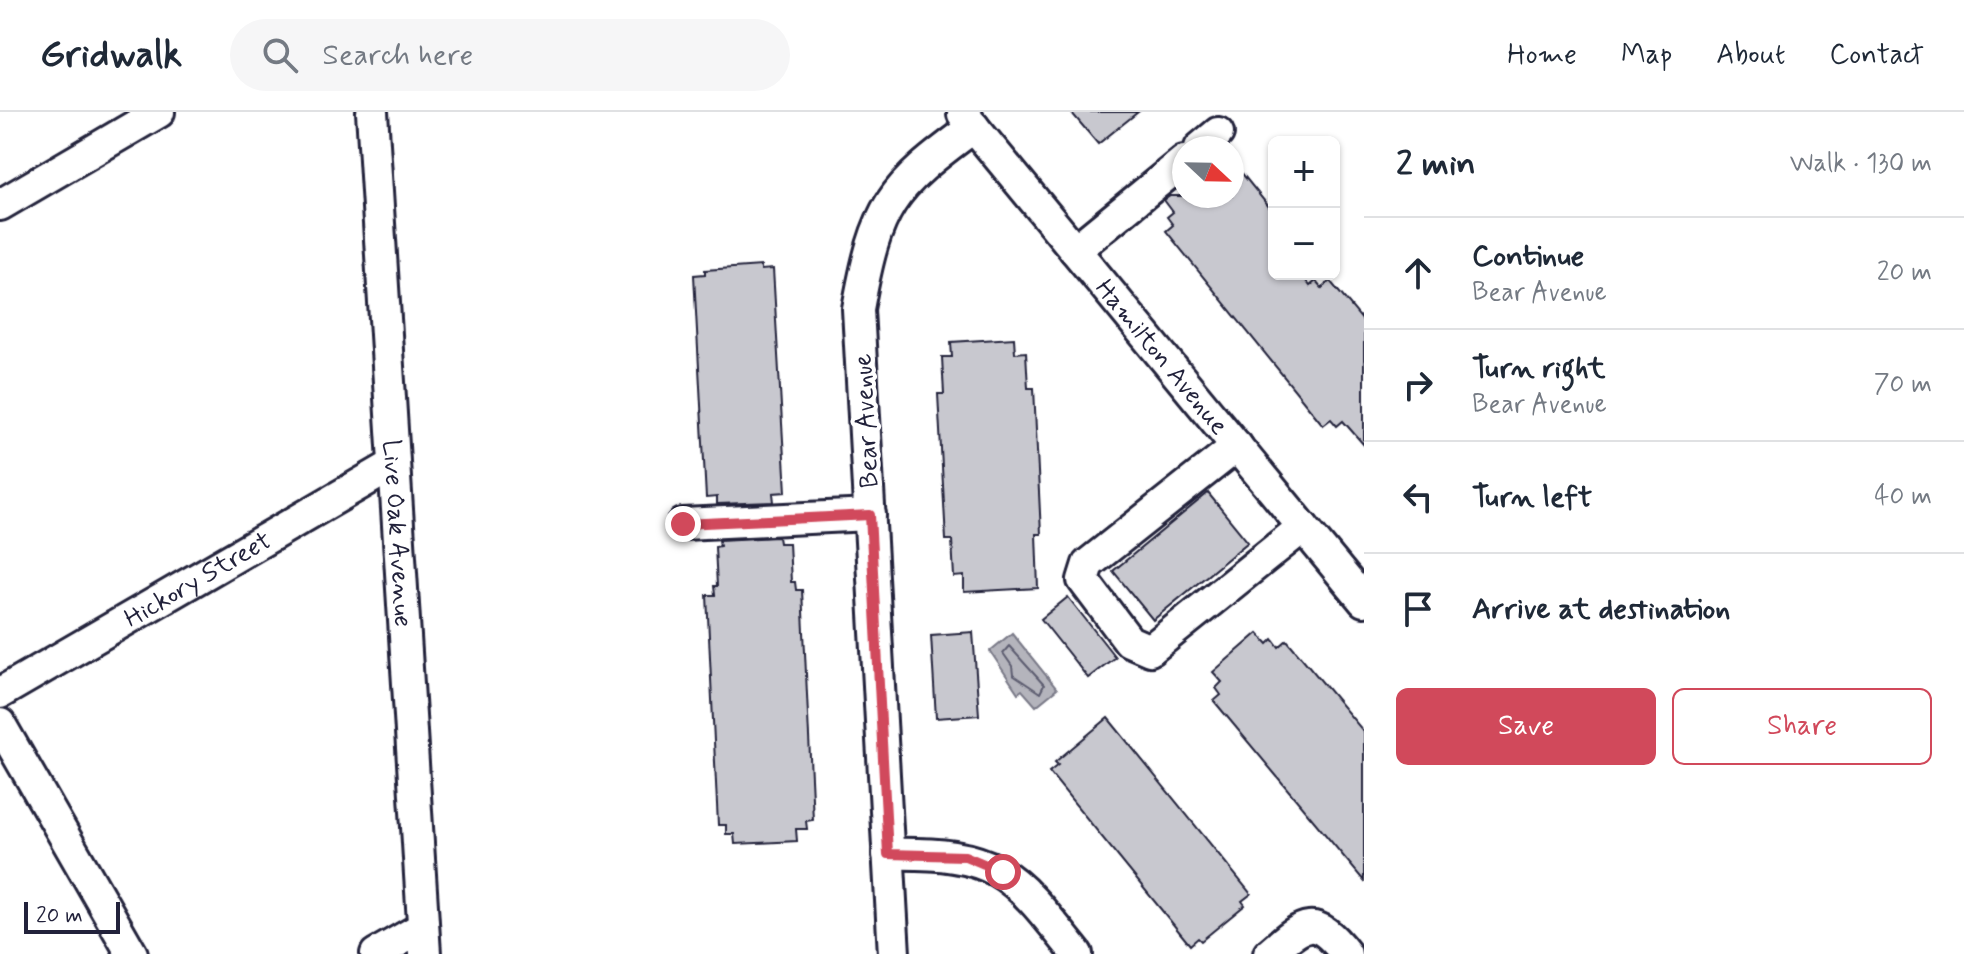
<!DOCTYPE html>
<meta charset="utf-8">
<style>
body{margin:0;font-family:Mynerve,sans-serif;background:#f6f6f7;color:#1f2937}
.controls{position:absolute;right:24px;top:24px;display:grid;overflow:hidden;border-radius:12px;box-shadow:0 2px 6px #0004}
.controls button{width:72px;height:72px;display:grid;place-items:center;padding:0;border:0;border-bottom:2px solid #e0e1e3;background:#fff;color:#1f2937;font:40px sans-serif}
.compass{position:absolute;left:1172px;top:24px;width:72px;height:72px;border-radius:50%;background:#fff;box-shadow:0 2px 6px #0004;rotate:112deg}
.scale{position:absolute;left:24px;bottom:20px;width:96px;box-sizing:border-box;padding-left:8px;border:4px solid #22223b;border-top:0;font-size:22px;line-height:28px;white-space:nowrap;color:#22223b;-webkit-text-stroke:6px #fff;paint-order:stroke}
.stop{position:absolute;width:24px;height:24px;margin:-18px;border:6px solid #d1495b;border-radius:50%;background:#fff}
.stop.end{background:#d1495b;border-color:#fff;box-shadow:0 2px 8px #0008}
.list{margin:0;padding:0;list-style:none}
h2{display:flex;justify-content:space-between;align-items:center;height:104px;margin:0;padding:0 32px;font-size:34px}
h2 small{font-size:26px;font-weight:400;color:#747a83}
.list li{display:grid;grid-template-columns:52px 1fr auto;gap:24px;align-items:center;box-sizing:border-box;height:112px;padding:0 32px;border-top:2px solid #e0e1e3}
.list b{display:block;font-size:30px;white-space:nowrap}
.list p{margin:0;font-size:26px;white-space:nowrap;color:#747a83}
.list em{font-size:26px;font-style:normal;color:#747a83}
.actions{display:flex;gap:16px;padding:24px 32px}
.actions a{flex:1;padding:18px 0;border:2px solid #d1495b;border-radius:12px;text-align:center;font-size:28px;color:#d1495b}
.actions .main{background:#d1495b;color:#fff}
.icon{flex:none;width:44px;height:44px;fill:none;stroke:currentColor;stroke-width:2;stroke-linecap:round;stroke-linejoin:round}
.map{position:relative;flex:none;width:1364px;height:842px;overflow:hidden}
header{display:flex;align-items:center;gap:48px;box-sizing:border-box;height:112px;padding:0 40px;background:#fff;border-bottom:2px solid #e0e1e3}
header strong{font-size:38px}
nav{display:flex;gap:44px;margin-inline-start:auto;font-size:28px}
.search{width:560px;height:72px;background:#f6f6f7;display:flex;align-items:center;gap:20px;box-sizing:border-box;padding:0 28px;border-radius:44px;color:#747a83;font-size:30px}
main{display:flex}
aside{flex:1;background:#fff}
.map>svg:first-child{display:block}
</style>
<header>
<strong>Gridwalk</strong>
<div class="search"><svg class="icon" aria-label="search" viewBox="0 0 24 24"><circle cx="10" cy="10" r="6"/><path d="M15 15l6 6"/></svg>Search here</div>
<nav><a>Home</a><a>Map</a><a>About</a><a>Contact</a></nav>
</header>
<main>
<div class="map">
<svg width="1364" height="842" viewBox="0 0 1364 842">
<rect width="100%" height="100%" fill="#fff"/>
<filter id="ink" filterUnits="userSpaceOnUse"><feTurbulence type="fractalNoise" baseFrequency=".0125" numOctaves="2"/><feDisplacementMap in="SourceGraphic" scale="16" xChannelSelector="R" yChannelSelector="G"/><feConvolveMatrix kernelMatrix="1 2 1 2 8 2 1 2 1" color-interpolation-filters="sRGB"/></filter>
<g filter="url(#ink)">
<path fill="#b4b4bc" stroke="#7a7a88" stroke-width="2" d="M1012 521 1057 577 1036 594 1022 578 1018 581 990 539Z"/>
<g fill="none" stroke-linecap="round" stroke-linejoin="round">
<path stroke="#5c5c6f" stroke-width="2" d="M1009 534 1044 573 1040 581 1013 563 1012 554 1003 541Z"/>
</g>
<g fill="#c8c8cf" stroke="#22223b" stroke-width="2">
<path d="M1071 0H1138L1098 32Z"/>
<path d="M1232 49 1274 101V162H1301L1310 174 1316 169 1322 176 1330 169 1364 210V333L1343 309 1337 314 1331 307 1323 313 1166 119 1173 113 1167 105 1173 100 1164 88 1170 84H1232Z"/>
<path d="M761 154V158L773 157 786 380 773 381 774 390 717 392V385L706 386 694 163 705 162V158Z"/>
<path d="M1014 226 1015 241 1026 240 1028 276H1034L1041 422H1036L1038 476 964 480V464L954 465 952 428H946L938 282H944L942 245H952L951 230Z"/>
<path d="M1208 381 1248 430 1153 508 1113 459Z"/>
<path d="M778 425 779 431H789L791 470H795L796 478H802L813 708 806 709 807 717H796L797 729 735 732 734 722H726V713H718L707 483H715L714 474H717L715 435 720 434 719 428Z"/>
<path d="M1068 485 1115 545 1088 566 1041 507Z"/>
<path d="M973 520 979 603 936 606 931 523Z"/>
<path d="M1258 521 1268 532 1273 527 1279 535 1287 528 1364 620V769L1214 589 1221 583 1216 576 1222 570 1213 560Z"/>
<path d="M1108 606 1251 782 1242 789 1245 793 1201 829 1198 826 1190 833 1049 660 1058 653 1055 650Z"/>
</g>
<g fill="none" stroke-linecap="round" stroke-linejoin="round">
<defs>
<g id="minor">
<path id="s1" d="M372 0 425 842"/>
<path id="s2" d="M963 2 1364 489"/>
<path d="M1200 36 1218 21"/>
<path d="M0 93 159 0"/>
<path d="M1075 138 1184 49"/>
<path d="M1237 334 1088 452 1083 468 1129 529 1150 538 1303 415"/>
<path d="M683 412 870 403"/>
<path id="s3" d="M0 581 393 353"/>
<path d="M0 612 132 842"/>
<path d="M888 742C999 740 1011 759 1077 842"/>
<path d="M376 842 423 815"/>
<path d="M894 842 858 197C877 93 889 77 974 15"/>
<path d="M1269 842C1304 811 1314 801 1346 842"/>
</g>
</defs>
<use href="#minor" stroke="#22223b" stroke-width="36"/>
<use href="#minor" stroke="#fff" stroke-width="30"/>
</g>
</g>
<g fill="none" stroke-linecap="round" stroke-linejoin="round" filter="url(#ink)">
<path stroke="#d1495b" stroke-width="10" d="M683 412 870 403 888 742 965 744 1003 760"/>
</g>
<g text-anchor="middle" stroke-width="8" stroke-linejoin="round" paint-order="stroke">
<g font-size="26" fill="#22223b" stroke="#fff">
<text dy="9" stroke="none"><textPath href="#s2" startOffset="314">Hamilton Avenue</textPath></text>
<text transform="translate(865 309) rotate(-93)" y="9">Bear Avenue</text>
<text dy="9" stroke="none"><textPath href="#s1" startOffset="422">Live Oak Avenue</textPath></text>
<text dy="9" stroke="none"><textPath href="#s3" startOffset="228">Hickory Street</textPath></text>
</g>
</g>
</svg>
<div class="controls">
<button>+</button>
<button>−</button>
</div>
<svg class="compass" viewBox="-18 -18 36 36"><path d="M0-13l5 13h-10z" fill="#e53935"/><path d="M0 13l5-13h-10z" fill="#747a83"/></svg>
<div class="scale">20 m</div>
<div class="stop" style="left:1003px;top:760px"></div>
<div class="stop end" style="left:683px;top:412px"></div>
</div>
<aside>
<h2>2 min<small>Walk · 130 m</small></h2>
<ul class="list">
<li><svg class="icon" aria-label="ahead" viewBox="0 0 24 24"><path d="M12 20V5M6 11l6-6 6 6"/></svg><div><b>Continue</b><p>Bear Avenue</p></div><em>20 m</em></li>
<li><svg class="icon" aria-label="right" viewBox="0 0 24 24"><path d="M7 20v-9h11M14 6l5 5-5 5"/></svg><div><b>Turn right</b><p>Bear Avenue</p></div><em>70 m</em></li>
<li><svg class="icon" aria-label="left" viewBox="0 0 24 24"><path d="M17 20v-9H6M10 6l-5 5 5 5"/></svg><div><b>Turn left</b></div><em>40 m</em></li>
<li><svg class="icon" aria-label="arrive" viewBox="0 0 24 24"><path d="M6 21V4h12l-3 4 3 4H6"/></svg><div><b>Arrive at destination</b></div></li>
</ul>
<div class="actions"><a class="main">Save</a><a>Share</a></div>
</aside>
</main>
